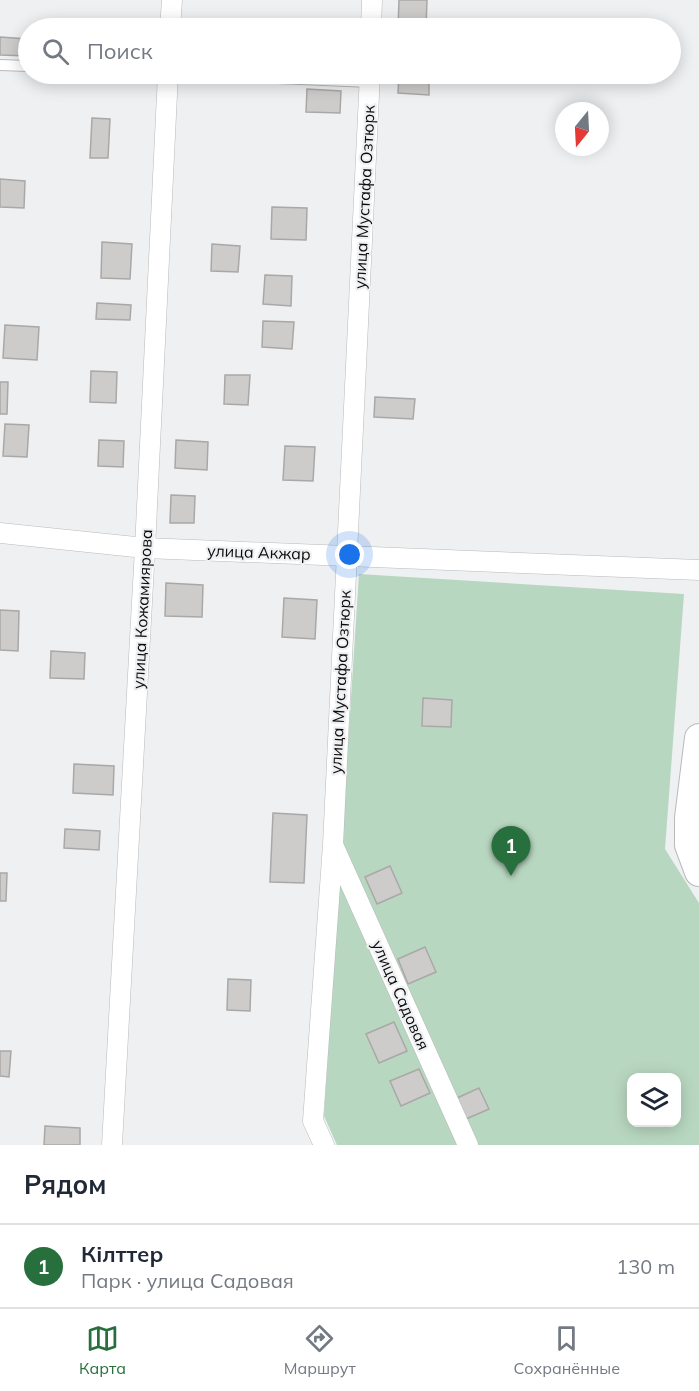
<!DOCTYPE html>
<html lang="ru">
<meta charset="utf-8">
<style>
body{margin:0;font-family:Mulish,sans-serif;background:#f2f2f3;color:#1f2937}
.controls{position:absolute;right:18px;bottom:18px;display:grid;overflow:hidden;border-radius:12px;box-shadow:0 3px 15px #0003}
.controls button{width:54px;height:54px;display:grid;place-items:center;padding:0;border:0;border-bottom:2px solid #e0e1e3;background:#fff;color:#1f2937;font:30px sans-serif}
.compass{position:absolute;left:555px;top:102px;width:54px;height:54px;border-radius:50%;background:#fff;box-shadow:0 3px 15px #0003;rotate:198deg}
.you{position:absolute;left:350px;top:555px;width:21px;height:21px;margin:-15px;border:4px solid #fff;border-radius:50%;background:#1a73e8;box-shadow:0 0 0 9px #1a73e833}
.badge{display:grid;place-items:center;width:39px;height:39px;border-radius:50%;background:#276f3c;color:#fff;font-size:20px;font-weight:700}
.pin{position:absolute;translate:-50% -50px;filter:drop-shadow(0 2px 3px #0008)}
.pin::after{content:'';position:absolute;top:32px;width:21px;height:18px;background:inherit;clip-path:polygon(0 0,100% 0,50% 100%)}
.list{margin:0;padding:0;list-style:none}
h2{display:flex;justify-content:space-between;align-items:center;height:78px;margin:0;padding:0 24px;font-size:26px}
h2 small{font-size:20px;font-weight:400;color:#747a83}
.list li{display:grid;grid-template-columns:39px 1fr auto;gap:18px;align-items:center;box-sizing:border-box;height:84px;padding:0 24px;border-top:2px solid #e0e1e3}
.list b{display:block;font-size:22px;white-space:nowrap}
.list p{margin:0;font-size:20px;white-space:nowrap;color:#747a83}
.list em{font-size:20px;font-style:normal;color:#747a83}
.icon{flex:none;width:33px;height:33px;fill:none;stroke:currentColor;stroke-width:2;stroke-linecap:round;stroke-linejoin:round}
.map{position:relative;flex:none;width:699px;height:1145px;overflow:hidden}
.search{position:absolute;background:#fff;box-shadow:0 3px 15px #0003;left:18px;right:18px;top:18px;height:66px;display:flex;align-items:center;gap:15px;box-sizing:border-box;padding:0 21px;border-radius:33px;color:#747a83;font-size:22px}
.sheet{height:162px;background:#fff}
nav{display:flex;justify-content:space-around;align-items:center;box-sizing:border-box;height:84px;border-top:2px solid #e0e1e3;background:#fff;font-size:16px;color:#747a83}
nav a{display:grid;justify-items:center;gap:3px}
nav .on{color:#276f3c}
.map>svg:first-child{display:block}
</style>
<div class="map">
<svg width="699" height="1145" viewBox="0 0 699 1145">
<rect width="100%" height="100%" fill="#eff0f2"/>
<path fill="#b8d7c0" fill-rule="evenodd" d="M359 574 684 594 665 849 699 903V1145H337L324 1116ZM632 1078H676V1122H632Z"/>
<g fill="#ceccca" stroke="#aaa8a7" stroke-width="1.5">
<path d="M399 0H427L426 28H398Z"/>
<path d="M0 37 28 39V56L0 55Z"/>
<path d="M399 74H429V95L398 93Z"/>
<path d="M307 89 341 91 340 113 306 112Z"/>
<path d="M92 118 110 119 108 158H90Z"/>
<path d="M0 179 25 181 24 208 0 207Z"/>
<path d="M272 207 307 208 306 240 271 239Z"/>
<path d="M102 242 132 244 130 279 101 278Z"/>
<path d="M212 244 240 246 238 272 211 271Z"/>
<path d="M265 275 292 276 291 306 263 304Z"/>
<path d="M97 303 131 305 130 320 96 319Z"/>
<path d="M263 321 294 322 292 349 262 347Z"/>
<path d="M5 325 39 327 37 360 3 358Z"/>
<path d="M91 371 117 372 116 403 90 402Z"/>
<path d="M225 375H250L248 405 224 404Z"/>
<path d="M0 382H8L7 414H0Z"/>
<path d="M375 397 415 399 413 419 374 417Z"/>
<path d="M5 424 29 425 27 457 3 456Z"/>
<path d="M99 440 124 441 123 467 98 466Z"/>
<path d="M176 440 208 442 207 470 175 468Z"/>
<path d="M285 446 315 447 313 481 283 480Z"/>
<path d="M171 495 195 496 194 523H170Z"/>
<path d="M166 583 203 585 202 617 165 616Z"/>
<path d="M284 598 317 600 315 639 282 637Z"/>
<path d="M0 610 19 611 18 651 0 650Z"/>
<path d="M51 651 85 653 84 679 50 678Z"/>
<path d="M423 698 452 700 451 727 422 726Z"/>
<path d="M74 764 114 766 113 795 73 793Z"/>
<path d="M273 813 307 815 304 883 270 882Z"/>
<path d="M65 829 100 831 99 850 64 848Z"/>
<path d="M390 866 402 893 377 904 365 877Z"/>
<path d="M0 873H7L6 901H0Z"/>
<path d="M425 947 436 972 408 984 398 959Z"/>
<path d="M228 979 251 980 250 1011 227 1010Z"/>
<path d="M394 1022 407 1051 379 1063 366 1034Z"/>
<path d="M0 1051H11L9 1077 0 1076Z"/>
<path d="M419 1069 430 1093 401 1106 390 1081Z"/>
<path d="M479 1088 489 1109 466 1119 457 1098Z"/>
<path d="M45 1126 80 1128V1145H44Z"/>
</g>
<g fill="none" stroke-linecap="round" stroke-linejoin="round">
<defs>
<g id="lane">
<path d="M0 65 28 66"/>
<path d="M181 74 370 82"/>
</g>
<g id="street">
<path d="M170 28 172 0"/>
<path d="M371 28 372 0"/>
<path d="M0 533 145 548 699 570"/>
<path d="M334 847 468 1145"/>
<path d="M112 1145 145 548 168 74"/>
<path d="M324 1145 313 1121 333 845 370 74"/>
</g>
<path id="secondary" d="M699 738 689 818V845L699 872"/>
</defs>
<use href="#lane" stroke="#b8babb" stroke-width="12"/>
<use href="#street" stroke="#b8babb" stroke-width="21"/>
<use href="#secondary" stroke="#b8babb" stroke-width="30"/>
<use href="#lane" stroke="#fff" stroke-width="10"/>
<use href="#street" stroke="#fff" stroke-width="20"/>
<use href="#secondary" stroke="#fff" stroke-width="28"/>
</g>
<g text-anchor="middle" stroke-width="4.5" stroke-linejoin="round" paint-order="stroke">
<g font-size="16" fill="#0b0b0c" stroke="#eff0f2">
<text transform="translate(364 197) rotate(-87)" y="6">улица Мустафа Озтюрк</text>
<text transform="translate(259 552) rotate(2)" y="6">улица Акжар</text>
<text transform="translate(142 609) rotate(-87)" y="6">улица Кожамиярова</text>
<text transform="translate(340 682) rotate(-87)" y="6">улица Мустафа Озтюрк</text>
<text transform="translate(401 995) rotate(66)" y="6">улица Садовая</text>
</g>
</g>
</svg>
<div class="controls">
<button><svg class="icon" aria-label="layers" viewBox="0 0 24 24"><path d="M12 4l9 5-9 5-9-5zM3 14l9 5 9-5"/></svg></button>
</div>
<svg class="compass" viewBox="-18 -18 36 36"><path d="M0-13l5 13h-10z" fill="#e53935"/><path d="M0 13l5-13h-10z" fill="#747a83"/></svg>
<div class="you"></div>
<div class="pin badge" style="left:511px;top:876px">1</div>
<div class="search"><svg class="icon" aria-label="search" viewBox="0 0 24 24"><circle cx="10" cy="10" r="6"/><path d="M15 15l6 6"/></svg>Поиск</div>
</div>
<section class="sheet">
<h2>Рядом<small></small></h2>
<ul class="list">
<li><span class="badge">1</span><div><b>Кілттер</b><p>Парк · улица Садовая</p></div><em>130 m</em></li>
</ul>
</section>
<nav>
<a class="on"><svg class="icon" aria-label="map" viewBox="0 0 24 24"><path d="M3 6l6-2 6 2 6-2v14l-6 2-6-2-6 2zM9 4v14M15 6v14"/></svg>Карта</a>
<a><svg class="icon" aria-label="directions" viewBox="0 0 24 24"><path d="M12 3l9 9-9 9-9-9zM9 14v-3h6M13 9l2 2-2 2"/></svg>Маршрут</a>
<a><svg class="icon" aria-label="saved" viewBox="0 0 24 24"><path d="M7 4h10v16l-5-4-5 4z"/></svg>Сохранённые</a>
</nav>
